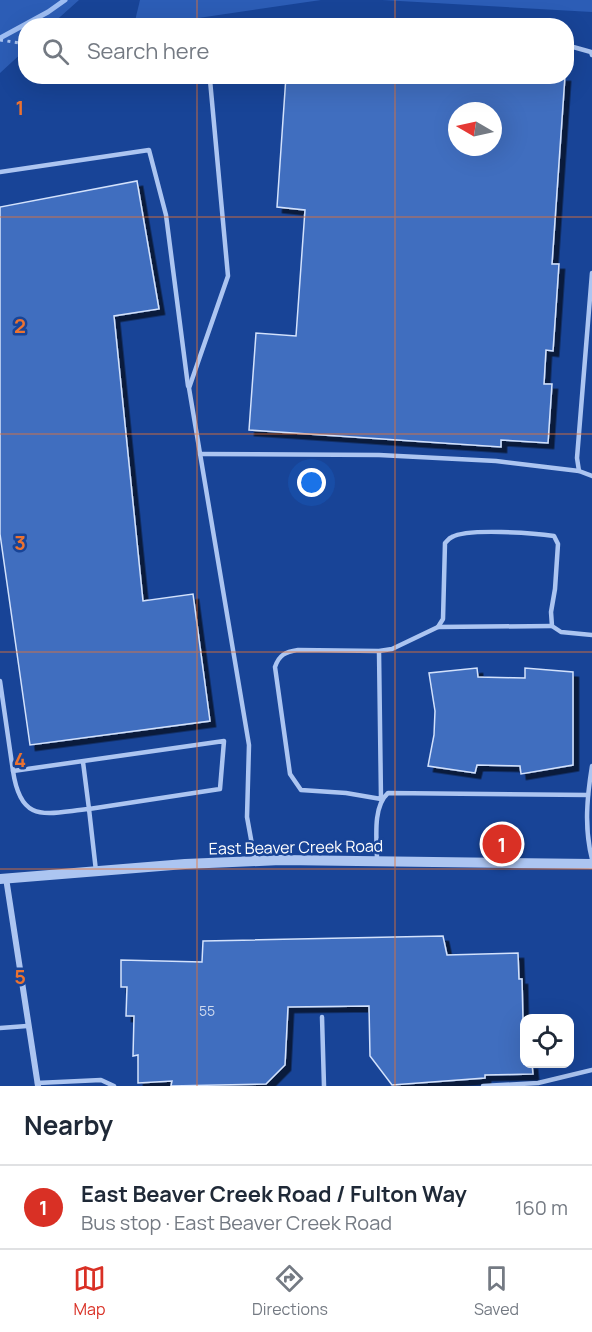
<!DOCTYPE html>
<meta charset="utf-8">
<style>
body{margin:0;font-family:Manrope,sans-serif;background:#f6f6f7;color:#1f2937}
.controls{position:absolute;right:18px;bottom:18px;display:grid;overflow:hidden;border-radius:12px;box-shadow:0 6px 24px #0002}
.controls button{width:54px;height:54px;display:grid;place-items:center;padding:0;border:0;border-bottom:2px solid #e0e1e3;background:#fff;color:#1f2937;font:30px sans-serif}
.compass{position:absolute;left:448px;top:102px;width:54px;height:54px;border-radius:50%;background:#fff;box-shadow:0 6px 24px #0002;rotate:279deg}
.you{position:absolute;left:312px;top:483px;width:21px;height:21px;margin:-15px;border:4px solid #fff;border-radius:50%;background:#1a73e8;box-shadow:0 0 0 9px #1a73e833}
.badge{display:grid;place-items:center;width:39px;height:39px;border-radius:50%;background:#d93025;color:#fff;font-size:20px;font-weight:700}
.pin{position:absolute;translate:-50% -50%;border:3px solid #fff;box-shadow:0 2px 6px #0006}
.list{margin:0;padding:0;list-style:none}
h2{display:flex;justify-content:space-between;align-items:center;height:78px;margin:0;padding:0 24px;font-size:26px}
h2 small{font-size:20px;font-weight:400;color:#747a83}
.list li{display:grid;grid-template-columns:39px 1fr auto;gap:18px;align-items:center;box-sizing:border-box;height:84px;padding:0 24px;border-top:2px solid #e0e1e3}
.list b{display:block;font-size:22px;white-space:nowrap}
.list p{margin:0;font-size:20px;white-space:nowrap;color:#747a83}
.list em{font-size:20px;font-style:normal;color:#747a83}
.icon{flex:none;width:33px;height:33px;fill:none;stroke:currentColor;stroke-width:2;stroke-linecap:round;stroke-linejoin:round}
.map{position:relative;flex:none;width:592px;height:1086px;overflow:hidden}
.search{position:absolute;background:#fff;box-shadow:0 6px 24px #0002;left:18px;right:18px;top:18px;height:66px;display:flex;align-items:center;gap:15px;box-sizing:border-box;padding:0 21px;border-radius:24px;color:#747a83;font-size:22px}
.sheet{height:162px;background:#fff}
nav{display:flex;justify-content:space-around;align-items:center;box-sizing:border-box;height:84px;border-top:2px solid #e0e1e3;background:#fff;font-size:16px;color:#747a83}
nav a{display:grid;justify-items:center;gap:3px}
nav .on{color:#d93025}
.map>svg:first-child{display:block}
</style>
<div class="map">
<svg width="592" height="1086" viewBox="0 0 592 1086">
<defs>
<filter id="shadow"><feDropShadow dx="5.5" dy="5.5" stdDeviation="0" flood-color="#0009"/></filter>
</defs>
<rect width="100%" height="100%" fill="#184497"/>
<g fill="#2c5db6">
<path d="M0 0H79L51 25 26 26 25 50 0 73Z"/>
<path d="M140 0H321L151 25H134Z"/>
<path d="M382 0H592V12Z"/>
</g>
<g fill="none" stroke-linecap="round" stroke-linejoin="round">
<path stroke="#9fbef3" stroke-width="5" d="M0 38 48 12 65 0"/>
</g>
<g fill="#416ebf" stroke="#d3e2fc" stroke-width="1.5" fill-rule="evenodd" filter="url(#shadow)">
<path d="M286 76H565L552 264H559L553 351 546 350 544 384H552L548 443 501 440V447L249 430 256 333 296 336 305 210 277 207ZM457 111H493V147H457Z"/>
<path d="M137 181 159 309 114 316 143 601 193 594 210 721 30 745 0 534V207Z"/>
<path d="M477 668 478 677 525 678V668L573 672V765L521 774 520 766 477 765 475 773 428 766 434 735 435 711 429 673Z"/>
<path d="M443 936 447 955 518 953 519 979H522L523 1020H524V1064H532L533 1074 485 1075V1078L392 1085 370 1056 369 1006 288 1007 285 1065 266 1084 171 1086 172 1081 138 1083V1055L133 1056 134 1016H126L127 987H121V960L202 962 203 941Z"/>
</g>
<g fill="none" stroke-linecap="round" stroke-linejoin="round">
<path stroke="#acc5f1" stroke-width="3" stroke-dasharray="3 4.5" stroke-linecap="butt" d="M0 40 26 44"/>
<g stroke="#acc5f1" stroke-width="4.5">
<path d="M566 45 591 52 592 55"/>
<path d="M216 76 210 80 228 276 189 388 249 745 247 817 255 861"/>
<path d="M0 172 149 150 166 215 188 386"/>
<path d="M592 273 577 458 579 471 592 476"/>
<path d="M200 454 379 455 496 461 579 471"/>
<path d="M438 627 552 626"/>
<path d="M379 651 381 799 346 793 301 790 290 774 275 667C279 655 285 652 298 650L379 651 392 649 438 627 443 619 445 543C447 541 449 538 452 537 467 528 535 533 554 536L558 544 555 589 551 612 552 626 561 632 592 635"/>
<path d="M0 681 13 771"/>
<path d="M83 762 89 809C46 813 21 825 13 771L224 741 220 789 89 809 96 871"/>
<path d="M592 766C587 797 584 828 592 859"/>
<path d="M377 861C377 841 372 807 388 793L588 795"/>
<path d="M322 1017 324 1086"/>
<path d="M0 1028 27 1026"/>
<path d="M37 1083 101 1080 114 1086"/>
<path d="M483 1086 538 1083 592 1070"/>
</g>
<path stroke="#acc5f1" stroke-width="6" d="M6 878 38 1086"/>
<path stroke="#acc5f1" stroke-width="10" d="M0 879 185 864 281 860 592 864"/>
</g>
<path fill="none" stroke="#eb7230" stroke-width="1.5" stroke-opacity="0.55" d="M197 0V26M395 0V26M197 76V1086M395 76V1086M0 217H592M0 434H592M0 652H592M0 869H592"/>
<g text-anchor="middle" stroke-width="5" stroke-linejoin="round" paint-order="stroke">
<g font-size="14" fill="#d0dbef">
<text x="207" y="1016">55</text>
</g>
<g font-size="16" fill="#fff" stroke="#184497">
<text transform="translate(296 847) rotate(-1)" y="6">East Beaver Creek Road</text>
</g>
</g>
<g font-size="20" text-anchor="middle" font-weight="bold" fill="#eb7230" stroke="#184497" stroke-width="5" stroke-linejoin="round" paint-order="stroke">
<text x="20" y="115">1</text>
<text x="20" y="333">2</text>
<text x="20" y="550">3</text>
<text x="20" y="767">4</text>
<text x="20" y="984">5</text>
</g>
</svg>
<div class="controls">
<button><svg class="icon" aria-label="locate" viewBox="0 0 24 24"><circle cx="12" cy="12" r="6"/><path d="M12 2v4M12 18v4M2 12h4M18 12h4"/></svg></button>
</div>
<svg class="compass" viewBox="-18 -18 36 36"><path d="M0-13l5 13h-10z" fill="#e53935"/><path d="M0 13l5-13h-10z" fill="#747a83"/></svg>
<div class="you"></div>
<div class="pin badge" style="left:502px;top:844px">1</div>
<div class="search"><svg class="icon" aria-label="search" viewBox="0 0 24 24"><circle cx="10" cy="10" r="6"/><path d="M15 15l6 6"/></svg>Search here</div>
</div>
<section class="sheet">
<h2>Nearby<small></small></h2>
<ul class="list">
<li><span class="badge">1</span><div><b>East Beaver Creek Road / Fulton Way</b><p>Bus stop · East Beaver Creek Road</p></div><em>160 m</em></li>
</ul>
</section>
<nav>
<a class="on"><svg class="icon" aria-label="map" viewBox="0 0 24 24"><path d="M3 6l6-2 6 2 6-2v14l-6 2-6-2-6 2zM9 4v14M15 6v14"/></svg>Map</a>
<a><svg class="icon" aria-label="directions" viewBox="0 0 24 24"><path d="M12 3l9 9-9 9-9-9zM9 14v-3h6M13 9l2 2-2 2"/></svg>Directions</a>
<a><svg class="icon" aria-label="saved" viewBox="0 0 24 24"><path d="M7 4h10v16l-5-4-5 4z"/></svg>Saved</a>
</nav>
